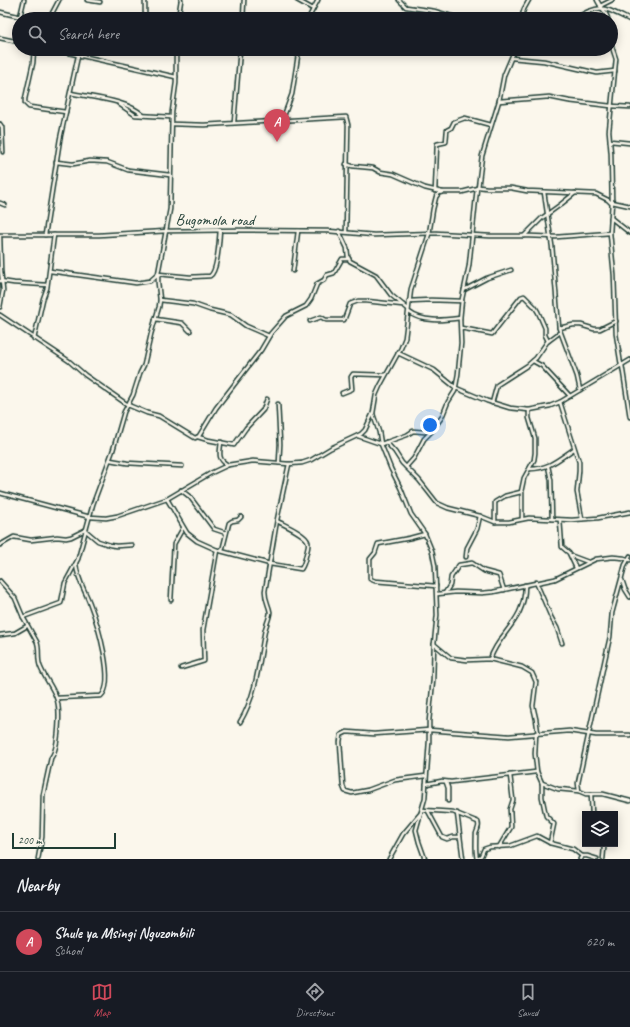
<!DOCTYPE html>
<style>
body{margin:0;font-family:Caveat,sans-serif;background:#242831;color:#f1f3f6}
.controls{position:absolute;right:12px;bottom:12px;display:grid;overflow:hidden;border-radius:0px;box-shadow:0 2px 10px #0003}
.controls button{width:36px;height:36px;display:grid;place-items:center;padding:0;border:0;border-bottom:1px solid #363941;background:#171b24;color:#f1f3f6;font:20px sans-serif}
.scale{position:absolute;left:12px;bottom:10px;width:104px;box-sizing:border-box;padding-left:4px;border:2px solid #1f3d34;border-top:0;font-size:11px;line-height:14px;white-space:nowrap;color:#1f3d34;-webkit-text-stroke:3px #fbf7ec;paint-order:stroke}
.you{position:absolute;left:430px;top:425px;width:14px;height:14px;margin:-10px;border:3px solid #fff;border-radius:50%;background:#1a73e8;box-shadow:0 0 0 6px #1a73e833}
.badge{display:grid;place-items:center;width:26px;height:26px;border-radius:50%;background:#d1495b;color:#fff;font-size:13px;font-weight:700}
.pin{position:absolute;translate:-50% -33px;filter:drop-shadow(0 1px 2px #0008)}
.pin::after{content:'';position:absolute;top:21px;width:14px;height:12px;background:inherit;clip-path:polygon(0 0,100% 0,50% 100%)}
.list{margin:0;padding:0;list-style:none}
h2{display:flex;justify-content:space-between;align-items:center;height:52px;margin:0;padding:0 16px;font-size:17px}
h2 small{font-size:13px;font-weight:400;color:#9ea1a6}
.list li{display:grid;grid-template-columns:26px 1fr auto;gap:12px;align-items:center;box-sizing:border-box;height:60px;padding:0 16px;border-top:1px solid #363941}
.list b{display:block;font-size:15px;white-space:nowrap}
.list p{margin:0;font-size:13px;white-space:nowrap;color:#9ea1a6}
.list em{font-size:13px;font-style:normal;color:#9ea1a6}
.icon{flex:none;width:22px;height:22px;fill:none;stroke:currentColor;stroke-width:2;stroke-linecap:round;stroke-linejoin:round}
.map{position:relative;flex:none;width:630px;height:859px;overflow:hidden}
.search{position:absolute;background:#171b24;box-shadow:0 2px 10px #0003;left:12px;right:12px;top:12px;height:44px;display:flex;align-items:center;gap:10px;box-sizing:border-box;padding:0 14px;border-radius:22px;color:#9ea1a6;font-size:15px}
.sheet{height:112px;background:#171b24}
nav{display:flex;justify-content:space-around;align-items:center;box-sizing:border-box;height:56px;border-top:1px solid #363941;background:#171b24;font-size:11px;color:#9ea1a6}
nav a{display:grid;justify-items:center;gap:2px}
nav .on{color:#d1495b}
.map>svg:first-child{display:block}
</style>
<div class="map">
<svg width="630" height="859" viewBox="0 0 630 859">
<rect width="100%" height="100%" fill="#fbf7ec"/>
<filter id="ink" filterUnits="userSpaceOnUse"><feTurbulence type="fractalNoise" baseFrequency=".025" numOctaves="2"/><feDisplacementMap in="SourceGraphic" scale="8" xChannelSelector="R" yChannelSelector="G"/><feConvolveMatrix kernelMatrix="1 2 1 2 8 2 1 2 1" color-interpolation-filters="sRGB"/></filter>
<g filter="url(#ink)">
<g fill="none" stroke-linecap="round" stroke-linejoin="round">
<defs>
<g id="street">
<path d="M87 0 100 2"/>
<path d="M297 0 313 9"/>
<path d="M399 0 406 7 434 11 461 19"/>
<path d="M597 0C600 7 606 11 608 19"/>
<path d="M600 6 612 0"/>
<path d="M0 12 30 19"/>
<path d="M20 17 24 0"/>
<path d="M49 19 59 0"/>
<path d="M145 19V1"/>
<path d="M178 19 181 0"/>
<path d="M243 19 244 0"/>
<path d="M308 19 318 0"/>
<path d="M521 19 524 9 529 0"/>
<path d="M574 19C601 3 603 7 630 20"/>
<path d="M0 38 19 42"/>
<path d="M611 44 616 59 609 131 611 154 612 202 610 233 614 275 616 334 621 365"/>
<path d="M34 49 33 63 25 99V103L29 107 66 112"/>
<path d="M51 49 176 77"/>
<path d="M81 57 82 49"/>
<path d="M512 58 544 61 597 73 615 71"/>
<path d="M71 93C93 98 127 100 143 115"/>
<path d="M499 101 549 97 569 101 611 106"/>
<path d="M119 104 135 115 171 117"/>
<path d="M611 106 630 107"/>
<path d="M282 121 292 94 299 49"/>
<path d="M234 122 240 49"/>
<path d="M0 124 2 127 3 152"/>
<path d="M172 124 204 125 346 117 348 125 346 232"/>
<path d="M610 141 630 143"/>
<path d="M56 162 73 164 90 161 107 162 128 170 170 175"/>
<path d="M346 164 352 166 373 168 380 172 393 174 425 188 442 192"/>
<path d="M479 187 487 188H511L527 191 596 194 608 200 611 203"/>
<path d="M435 191 437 144 446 142 447 130 451 128 454 122 465 118 491 125"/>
<path d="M544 192 552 246 559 328 577 376 580 390"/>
<path d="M612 202 630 206"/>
<path d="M0 203 5 205"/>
<path d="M611 218 630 233"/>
<path d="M339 231 347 248 348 257 350 261 376 275 391 295 408 309"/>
<path d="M0 235H99L167 231 236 230 328 231 374 235 436 233 490 236H530L556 237 610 233"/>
<path d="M45 235 60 139 78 56"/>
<path d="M524 236 542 218 560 205 575 193"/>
<path d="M0 237 1 271 3 290 0 307"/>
<path d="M50 271 136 283 150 281 158 274 190 277 210 276C218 271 219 240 220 230"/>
<path d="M293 271 298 231"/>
<path d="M0 281 14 283 47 285"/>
<path d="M464 290 487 278 511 270"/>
<path d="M160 300 193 304 210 310 231 315 246 326 269 336"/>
<path d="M409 301 431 300 462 301"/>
<path d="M409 312C423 323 444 320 460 318"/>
<path d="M0 315 69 361 85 375 128 405 147 413 159 416 195 438 199 436 216 408 261 350 271 333 286 316 306 306 311 299 317 284 324 280 327 275 334 273 342 259H349"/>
<path d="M155 319 182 323 190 331"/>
<path d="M310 321 321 317 326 320H344L350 304 358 301H366L403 305"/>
<path d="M461 328 492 334 521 297 524 296 535 307 538 312 545 328V335L548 341"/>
<path d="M559 328 573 325H581L594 329H600L616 321"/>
<path d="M34 339 43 299 47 288 54 235"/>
<path d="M398 353 434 370 456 388 487 401 510 408 529 410 550 406 560 402 630 360"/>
<path d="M533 361 542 366 570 396"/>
<path d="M622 365 630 417"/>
<path d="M342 393 352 389 351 377 353 374 385 375"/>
<path d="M560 402 579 462V471L577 492 582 519"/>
<path d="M492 403 497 385 528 365 536 358 547 342 559 333"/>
<path d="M278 404 280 444 279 463"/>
<path d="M373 414 379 432 381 444 391 469 401 489 411 514 425 534 432 551 435 566 437 615 434 644 433 680 429 721V742L425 798 416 830 419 842 425 859"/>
<path d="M358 436 381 444 407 435 413 431 425 432 433 427"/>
<path d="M198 437 208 440 234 445 246 428 263 410 267 399"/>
<path d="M221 442C220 453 217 459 228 465"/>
<path d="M386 442 395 452 402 463 419 480 437 503 448 508 480 516 495 522H509L529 518 572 520 598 518 630 512"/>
<path d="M110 460 127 463 182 466"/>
<path d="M548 466 551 480 552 519"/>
<path d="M406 467 414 458 424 439 431 432 442 417 448 402 455 391 458 374 461 343 460 319 462 299 469 266 477 188"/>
<path d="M530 469C549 469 559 459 574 449"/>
<path d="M181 490 190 497 214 529 226 533"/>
<path d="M522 492V519"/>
<path d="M0 493 90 517 106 518 117 516 167 499 211 473 228 465 253 461 289 464 302 463 311 460 331 448 361 434 365 430 373 413 376 395 380 386 401 348 405 338 411 289 429 234 433 209 436 197 439 193 443 192H462L478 188 482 156 499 101 504 75 515 49"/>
<path d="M167 499 187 533 197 541 217 550 203 630 204 661 181 668"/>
<path d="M560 520 562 547 569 553 576 568"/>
<path d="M495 522V502L505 496 521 492 524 478 534 460 535 453V438L529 418V410"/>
<path d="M425 534 410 538 378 544 375 553 370 559V579L375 581 436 586"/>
<path d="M0 545 14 537 31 540 57 537 66 538 71 537 85 530 98 541 110 545 116 546 132 545"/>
<path d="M217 550 270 564 301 569C304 565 305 560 306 555 307 551 309 546 308 542 306 534 284 525 277 521"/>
<path d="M222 551 229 523 232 521 238 520 241 517"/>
<path d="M572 556 588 562"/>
<path d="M466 557 467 548 477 529 480 516"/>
<path d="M622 580 625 589 630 597"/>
<path d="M0 581 15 598 23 617 37 642C40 650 37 658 40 666 44 677 52 686 56 697 61 708 59 748 51 758L43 795 42 837 38 859"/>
<path d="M536 582 551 617 557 628 562 643"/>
<path d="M445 593 450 585 451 577 459 565 472 563 484 571 499 575 504 590"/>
<path d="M437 594 456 592 482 593 493 592 555 579 596 559 613 557 624 558 630 560"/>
<path d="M171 600 174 544 183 528"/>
<path d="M23 617 61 603 65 583 78 559 93 504 113 450 124 412 133 395 140 373 144 365 151 334 159 307 160 300 158 283V274L170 209 172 112 176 83V49"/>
<path d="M0 635 15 633 27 626"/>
<path d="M434 644 451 658 467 660 490 659 522 667 532 673 536 682 533 706 536 719 538 733"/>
<path d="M490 659C501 629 525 622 525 585"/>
<path d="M57 698 101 696C116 683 97 622 90 604 85 590 77 579 76 564"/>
<path d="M240 722C257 694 259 661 265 630 266 625 270 617 270 612 269 605 265 601 265 591L277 520 289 464"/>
<path d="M536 733 535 754 537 772"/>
<path d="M426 776 395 780 368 790 352 793 345 791 343 786 340 742 341 735 347 732 374 734 429 730 509 736 569 731 596 735H630"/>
<path d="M446 782 448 788V801"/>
<path d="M542 783V797L546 816 554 824 550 843"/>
<path d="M426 784 442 781 451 782 536 772H537L542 783 558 789 579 791 586 794H603L630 801"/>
<path d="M579 791 578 783 605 659 610 637 612 613 625 565 630 556"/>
<path d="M591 794 592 814"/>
<path d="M422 810 453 812 478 822C480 828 477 829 476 834 476 842 475 851 477 859"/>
<path d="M428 811 442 837 447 839 453 837H460"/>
<path d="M457 813 463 859"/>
<path d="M602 844 604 848 603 859"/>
<path d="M499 847 511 827 510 809 513 800 510 775"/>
<path d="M477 858 481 856 484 849 490 847 510 846 537 836 550 843 573 849 582 856"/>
<path d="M389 859 403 834 420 814"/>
<path d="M580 859 582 856H587L597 859"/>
</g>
</defs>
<use href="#street" stroke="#1f3d34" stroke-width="5.5"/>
<use href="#street" stroke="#fbf7ec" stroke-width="2.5"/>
</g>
</g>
<g text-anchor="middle" stroke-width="3" stroke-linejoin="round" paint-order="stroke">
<g font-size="16" fill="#1f3d34" stroke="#fbf7ec">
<text x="215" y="225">Bugomola road</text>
</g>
</g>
</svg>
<div class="controls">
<button><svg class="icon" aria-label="layers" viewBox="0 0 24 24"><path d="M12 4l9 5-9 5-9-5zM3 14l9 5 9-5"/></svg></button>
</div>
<div class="scale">200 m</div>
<div class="you"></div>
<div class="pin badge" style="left:277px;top:142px">A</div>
<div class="search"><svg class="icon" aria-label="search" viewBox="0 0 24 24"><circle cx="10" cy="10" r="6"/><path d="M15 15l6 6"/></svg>Search here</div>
</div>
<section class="sheet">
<h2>Nearby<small></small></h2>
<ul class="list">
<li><span class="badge">A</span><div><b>Shule ya Msingi Nguzombili</b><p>School</p></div><em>620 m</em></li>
</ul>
</section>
<nav>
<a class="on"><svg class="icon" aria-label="map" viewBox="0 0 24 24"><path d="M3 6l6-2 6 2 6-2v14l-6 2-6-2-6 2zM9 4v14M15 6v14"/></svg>Map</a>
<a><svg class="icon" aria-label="directions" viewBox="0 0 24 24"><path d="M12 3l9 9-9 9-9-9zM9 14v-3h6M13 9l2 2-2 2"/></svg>Directions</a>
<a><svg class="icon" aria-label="saved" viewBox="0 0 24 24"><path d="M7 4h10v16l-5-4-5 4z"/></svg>Saved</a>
</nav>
